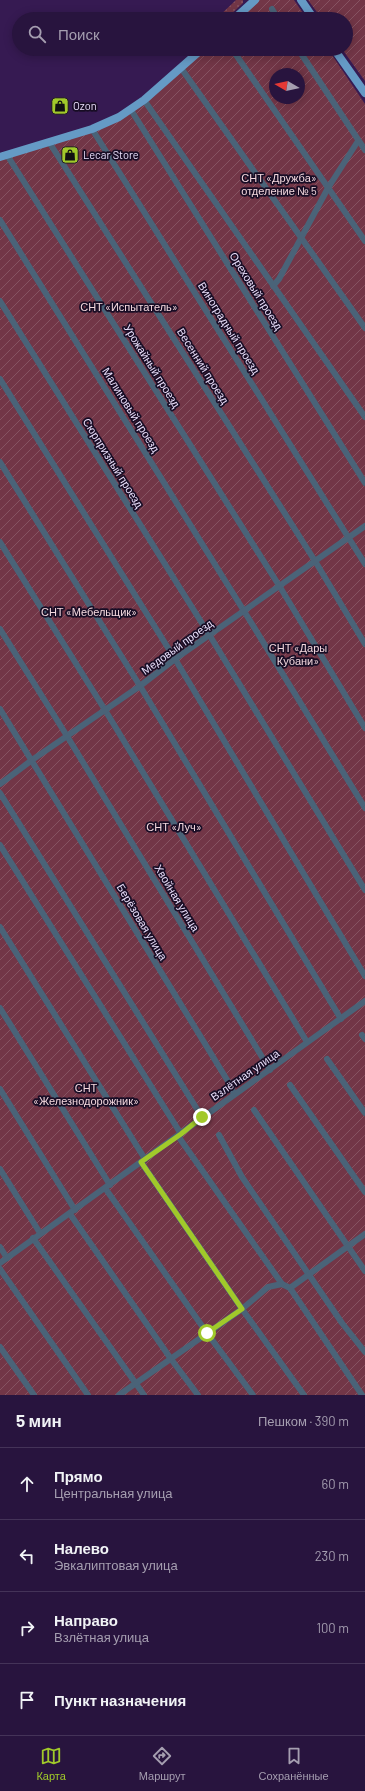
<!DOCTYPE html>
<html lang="ru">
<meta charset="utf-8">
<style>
body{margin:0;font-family:Barlow,sans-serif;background:#342149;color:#f1f3f6}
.compass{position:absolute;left:269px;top:68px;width:36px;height:36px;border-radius:50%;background:#28143e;box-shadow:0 2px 10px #0003;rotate:279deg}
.stop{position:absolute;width:12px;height:12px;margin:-9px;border:3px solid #a1c92a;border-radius:50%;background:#fff}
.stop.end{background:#a1c92a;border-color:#fff;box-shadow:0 1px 4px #0008}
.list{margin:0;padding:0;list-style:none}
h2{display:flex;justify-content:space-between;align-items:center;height:52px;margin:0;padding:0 16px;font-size:17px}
h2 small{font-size:13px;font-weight:400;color:#a59eb0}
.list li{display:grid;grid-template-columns:26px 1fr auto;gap:12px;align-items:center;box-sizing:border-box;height:72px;padding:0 16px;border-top:1px solid #443358}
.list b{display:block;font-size:15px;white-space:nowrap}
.list p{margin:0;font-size:13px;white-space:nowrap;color:#a59eb0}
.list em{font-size:13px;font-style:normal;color:#a59eb0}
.icon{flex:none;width:22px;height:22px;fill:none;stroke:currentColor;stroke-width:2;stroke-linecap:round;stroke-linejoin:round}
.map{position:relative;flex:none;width:365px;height:1395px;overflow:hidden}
.search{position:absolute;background:#28143e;box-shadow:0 2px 10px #0003;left:12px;right:12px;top:12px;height:44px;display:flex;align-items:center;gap:10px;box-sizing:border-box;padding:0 14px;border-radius:22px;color:#a59eb0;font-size:15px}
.sheet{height:340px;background:#28143e}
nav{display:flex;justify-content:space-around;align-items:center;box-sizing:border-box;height:56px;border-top:1px solid #443358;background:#28143e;font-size:11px;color:#a59eb0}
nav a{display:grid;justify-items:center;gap:2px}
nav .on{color:#a1c92a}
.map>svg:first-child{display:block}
</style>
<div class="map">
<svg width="365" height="1395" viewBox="0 0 365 1395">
<defs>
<pattern id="grass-dots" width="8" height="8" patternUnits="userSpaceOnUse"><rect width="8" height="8" fill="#723647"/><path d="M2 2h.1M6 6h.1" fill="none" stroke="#865362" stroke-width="1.8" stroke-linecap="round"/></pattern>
<pattern id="garden-furrows" width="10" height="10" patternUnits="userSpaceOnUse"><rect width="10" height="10" fill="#723647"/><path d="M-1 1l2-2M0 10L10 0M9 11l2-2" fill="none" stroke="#865362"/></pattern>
</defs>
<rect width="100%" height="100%" fill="#361a52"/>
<path fill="url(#grass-dots)" d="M236 0H243V3L226 19H216Z"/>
<g fill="url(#garden-furrows)" fill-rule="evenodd">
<path d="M255 0H294L307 19H234Z"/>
<path d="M308 0H365V81L342 49H346V19H322Z"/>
<path d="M202 49H328L365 104V1395H0V157L119 117ZM275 74H299V98H275Z"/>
</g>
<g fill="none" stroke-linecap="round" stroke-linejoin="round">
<g stroke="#4a6378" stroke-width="6">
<path d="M272 9 278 19"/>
<path d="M232 49 365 241"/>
<path d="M298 49 365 150"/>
<path d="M181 68 365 328"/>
<path d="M144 100 365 417"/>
<path d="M131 110 365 483"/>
<path d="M92 129 365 564"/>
<path d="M49 142 315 561 365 644"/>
<path d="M7 155 280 587 365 728"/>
<path d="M0 220 244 611 365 808"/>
<path d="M273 286 279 279 328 188 358 141"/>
<path d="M0 301 210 636 365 890"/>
<path d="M0 379 175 659 365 976"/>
<path d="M0 462 140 686 341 1019"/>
<path d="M0 542 105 710 307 1042"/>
<path d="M0 629 67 736 270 1070"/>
<path d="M0 709 229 1083 234 1094"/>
<path d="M0 784 32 760 140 686 175 659 365 526"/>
<path d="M0 793 202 1117"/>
<path d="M0 845 181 1134"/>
<path d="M0 927 145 1159"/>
<path d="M0 1008 110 1185"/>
<path d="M362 1035 365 1039"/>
<path d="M327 1059 365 1113"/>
<path d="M290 1085 365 1192"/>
<path d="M0 1089 75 1210"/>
<path d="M254 1110 365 1271"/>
<path d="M219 1135 242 1177 342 1323 365 1352"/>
<path d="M178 1136 282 1284"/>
<path d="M141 1162 242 1309 304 1395"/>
<path d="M0 1169 40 1233"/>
<path d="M105 1188 207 1333 253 1395"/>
<path d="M70 1214 171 1359 198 1395"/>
<path d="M33 1238 144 1395"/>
<path d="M0 1247 7 1258"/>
<path d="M0 1263 365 1001"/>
<path d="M0 1269 88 1395"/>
<path d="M290 1288 362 1395"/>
<path d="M0 1347 34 1395"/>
<path d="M119 1395 242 1309 268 1287 282 1284 290 1288 365 1234"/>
</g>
<g stroke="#659ac5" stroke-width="8">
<path d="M301 0 314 19"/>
<path d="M234 19 255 0"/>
<path d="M334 49 365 93"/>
<path d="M0 157 92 129 119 117 144 100 202 49"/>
</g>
</g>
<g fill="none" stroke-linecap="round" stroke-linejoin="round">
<path stroke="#a1c92a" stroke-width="5" d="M202 1117 181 1134 141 1162 242 1309 207 1333"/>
</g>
<defs>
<symbol id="shop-square" viewBox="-11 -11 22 22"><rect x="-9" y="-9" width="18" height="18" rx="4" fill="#a1c92a" stroke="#180d25"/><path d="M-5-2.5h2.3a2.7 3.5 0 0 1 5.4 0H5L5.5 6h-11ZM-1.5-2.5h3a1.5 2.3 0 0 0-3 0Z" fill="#111"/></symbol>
</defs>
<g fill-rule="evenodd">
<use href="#shop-square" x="50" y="96" width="20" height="20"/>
<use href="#shop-square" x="60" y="145" width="20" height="20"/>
</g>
<g text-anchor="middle" stroke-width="3.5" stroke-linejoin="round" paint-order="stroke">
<g font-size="11" fill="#ebe0fc" stroke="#180d25" text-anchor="start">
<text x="73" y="110">Ozon</text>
<text x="83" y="159">Lecar Store</text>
</g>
<g font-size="11" fill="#f4d8de" stroke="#180d25">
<text x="279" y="182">СНТ «Дружба»<tspan x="279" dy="13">отделение № 5</tspan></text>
<text x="129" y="311">СНТ «Испытатель»</text>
<text x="89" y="616">СНТ «Мебельщик»</text>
<text x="298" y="652">СНТ «Дары<tspan x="298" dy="13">Кубани»</tspan></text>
<text x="174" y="831">СНТ «Луч»</text>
<text x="86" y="1092">СНТ<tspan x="86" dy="13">«Железнодорожник»</tspan></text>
</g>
<g font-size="11" fill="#ebe0fc" stroke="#180d25">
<text transform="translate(256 291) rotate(58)" y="4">Ореховый проезд</text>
<text transform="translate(229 328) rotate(58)" y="4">Виноградный проезд</text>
<text transform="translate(152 366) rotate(58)" y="4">Урожайный проезд</text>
<text transform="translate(203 366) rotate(58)" y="4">Весенний проезд</text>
<text transform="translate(131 410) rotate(58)" y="4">Малиновый проезд</text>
<text transform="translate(113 463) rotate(58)" y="4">Сюрпризный проезд</text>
<text transform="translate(177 647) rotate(-36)" y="4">Медовый проезд</text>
<text transform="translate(177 898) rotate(59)" y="4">Хвойная улица</text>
<text transform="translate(142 922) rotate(59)" y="4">Берёзовая улица</text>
<text transform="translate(245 1075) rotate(-35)" y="4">Взлётная улица</text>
</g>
</g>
</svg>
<svg class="compass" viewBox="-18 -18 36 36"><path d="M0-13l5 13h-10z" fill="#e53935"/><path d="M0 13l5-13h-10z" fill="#a59eb0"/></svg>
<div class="stop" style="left:207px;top:1333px"></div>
<div class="stop end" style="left:202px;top:1117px"></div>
<div class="search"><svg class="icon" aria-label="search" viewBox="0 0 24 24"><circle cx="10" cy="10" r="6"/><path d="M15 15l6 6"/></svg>Поиск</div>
</div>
<section class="sheet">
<h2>5 мин<small>Пешком · 390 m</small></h2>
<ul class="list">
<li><svg class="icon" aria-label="ahead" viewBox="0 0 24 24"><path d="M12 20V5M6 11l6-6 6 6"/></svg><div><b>Прямо</b><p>Центральная улица</p></div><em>60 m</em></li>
<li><svg class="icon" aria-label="left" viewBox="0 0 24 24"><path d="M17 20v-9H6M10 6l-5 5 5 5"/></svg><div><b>Налево</b><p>Эвкалиптовая улица</p></div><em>230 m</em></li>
<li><svg class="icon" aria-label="right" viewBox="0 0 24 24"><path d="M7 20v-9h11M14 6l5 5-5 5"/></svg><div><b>Направо</b><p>Взлётная улица</p></div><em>100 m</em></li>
<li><svg class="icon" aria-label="arrive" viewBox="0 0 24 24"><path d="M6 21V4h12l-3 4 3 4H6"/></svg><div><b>Пункт назначения</b></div></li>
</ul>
</section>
<nav>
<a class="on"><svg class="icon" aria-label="map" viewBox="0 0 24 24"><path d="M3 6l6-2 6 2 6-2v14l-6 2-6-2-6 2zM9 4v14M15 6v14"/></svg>Карта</a>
<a><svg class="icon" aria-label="directions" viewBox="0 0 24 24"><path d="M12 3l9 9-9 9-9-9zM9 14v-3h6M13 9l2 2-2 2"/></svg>Маршрут</a>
<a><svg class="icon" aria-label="saved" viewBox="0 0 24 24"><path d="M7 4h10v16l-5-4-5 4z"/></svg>Сохранённые</a>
</nav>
